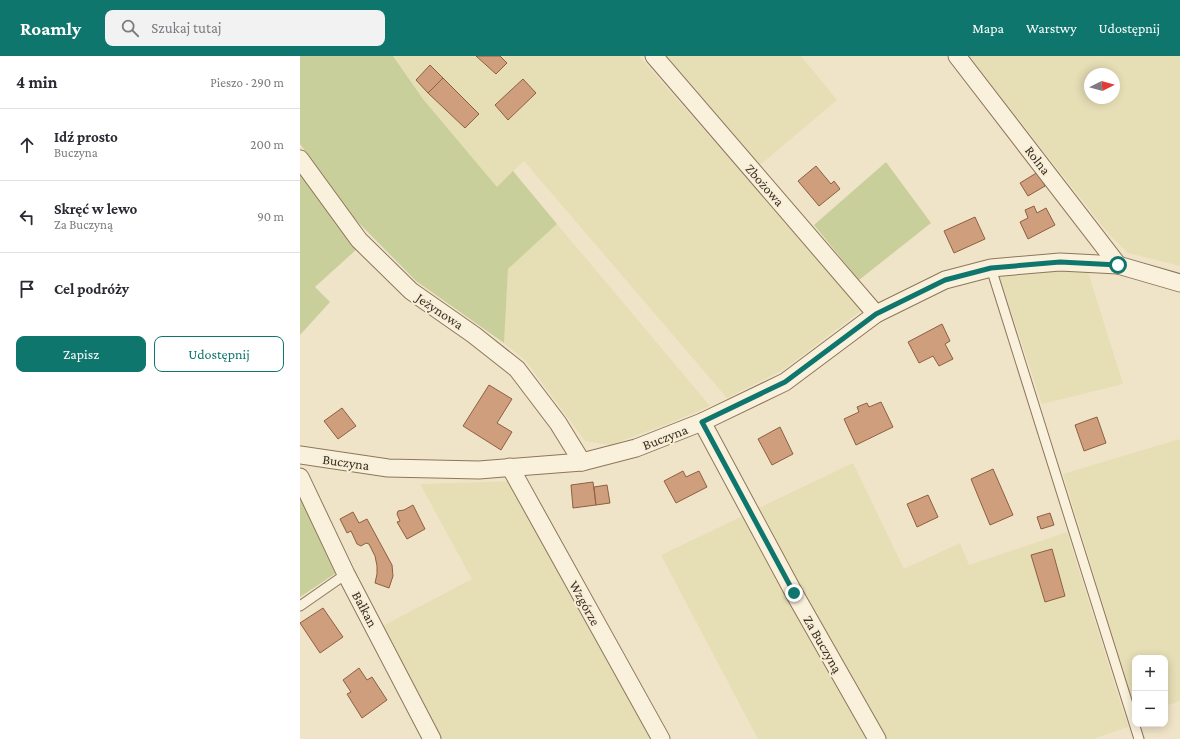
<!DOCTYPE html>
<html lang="pl">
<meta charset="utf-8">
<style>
body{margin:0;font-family:"Crimson Pro",serif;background:#f2f2f3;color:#2b2b33}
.controls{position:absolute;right:12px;bottom:12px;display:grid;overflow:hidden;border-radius:8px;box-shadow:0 2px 10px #0003}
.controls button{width:36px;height:36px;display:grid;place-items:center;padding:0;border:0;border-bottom:1px solid #e1e1e2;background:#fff;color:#2b2b33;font:20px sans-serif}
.compass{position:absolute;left:784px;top:12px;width:36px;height:36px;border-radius:50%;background:#fff;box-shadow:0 2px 10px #0003;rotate:85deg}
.stop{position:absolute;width:12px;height:12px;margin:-9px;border:3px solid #0f766e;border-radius:50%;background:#fff}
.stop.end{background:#0f766e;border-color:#fff;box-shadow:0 1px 4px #0008}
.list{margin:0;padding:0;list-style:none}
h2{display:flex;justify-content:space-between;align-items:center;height:52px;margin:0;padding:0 16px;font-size:17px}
h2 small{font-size:13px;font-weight:400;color:#7c7c81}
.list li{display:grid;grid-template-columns:26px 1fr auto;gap:12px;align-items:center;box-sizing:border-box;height:72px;padding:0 16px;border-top:1px solid #e1e1e2}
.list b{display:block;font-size:15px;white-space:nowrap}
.list p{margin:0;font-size:13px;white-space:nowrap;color:#7c7c81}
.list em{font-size:13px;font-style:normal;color:#7c7c81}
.actions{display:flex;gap:8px;padding:12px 16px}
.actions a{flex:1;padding:9px 0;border:1px solid #0f766e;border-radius:8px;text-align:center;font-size:14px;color:#0f766e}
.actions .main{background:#0f766e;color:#fff}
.icon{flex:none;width:22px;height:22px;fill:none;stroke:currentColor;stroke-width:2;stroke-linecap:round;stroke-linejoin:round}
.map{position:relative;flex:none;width:880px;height:683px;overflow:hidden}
header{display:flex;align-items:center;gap:24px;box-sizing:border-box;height:56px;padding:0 20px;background:#0f766e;color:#fff}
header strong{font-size:19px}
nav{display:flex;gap:22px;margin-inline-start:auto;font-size:14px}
.search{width:280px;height:36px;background:#f2f2f3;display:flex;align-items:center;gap:10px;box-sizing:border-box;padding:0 14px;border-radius:8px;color:#7c7c81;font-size:15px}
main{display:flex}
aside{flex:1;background:#fff}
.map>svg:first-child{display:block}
</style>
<header>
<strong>Roamly</strong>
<div class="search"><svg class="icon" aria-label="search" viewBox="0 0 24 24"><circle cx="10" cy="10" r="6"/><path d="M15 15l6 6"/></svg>Szukaj tutaj</div>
<nav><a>Mapa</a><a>Warstwy</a><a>Udostępnij</a></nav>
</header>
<main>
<aside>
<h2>4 min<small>Pieszo · 290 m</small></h2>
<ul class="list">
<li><svg class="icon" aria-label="ahead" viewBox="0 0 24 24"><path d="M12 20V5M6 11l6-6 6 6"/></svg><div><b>Idź prosto</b><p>Buczyna</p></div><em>200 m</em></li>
<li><svg class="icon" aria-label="left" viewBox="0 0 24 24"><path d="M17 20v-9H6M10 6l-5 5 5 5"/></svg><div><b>Skręć w lewo</b><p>Za Buczyną</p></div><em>90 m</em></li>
<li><svg class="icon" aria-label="arrive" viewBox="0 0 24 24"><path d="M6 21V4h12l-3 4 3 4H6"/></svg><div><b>Cel podróży</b></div></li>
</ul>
<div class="actions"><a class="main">Zapisz</a><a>Udostępnij</a></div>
</aside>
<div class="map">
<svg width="880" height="683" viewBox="0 0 880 683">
<rect width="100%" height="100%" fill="#f0e4c8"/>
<g fill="#e6deb5" fill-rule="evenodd">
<path d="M93 0H339L562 254 483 314 427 342 224 105 197 131 123 43Z"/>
<path d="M361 0H501L537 44 460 109Z"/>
<path d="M669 0H880V210L828 197 807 176ZM790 18H814V42H790Z"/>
<path d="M257 168 410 350 370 367 310 389 285 385 226 305 204 287 208 213Z"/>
<path d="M742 214H771L788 216 823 328 742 348 699 219Z"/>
<path d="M880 383V645L865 650V602H835V653L763 418Z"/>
<path d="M553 407 604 513 660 487 669 509 767 476 828 671 793 683H582L457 453Z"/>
<path d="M222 425 360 683H140L81 571 172 523 120 428Z"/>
<path d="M447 458 569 683H458L361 499Z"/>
</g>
<g fill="#c9cf9b">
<path d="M0 0H93L123 43 197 131 213 115 257 168 208 213 204 287 116 225 53 161 0 88Z"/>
<path d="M586 106 631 167 559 224 514 169Z"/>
<path d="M0 114 58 192 15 231 30 246 0 279Z"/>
<path d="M0 442 36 517 0 541Z"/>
</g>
<g fill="#cf9f7d" stroke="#8d5f41">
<path d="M176 0H200L207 7 196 18Z"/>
<path d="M130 9 143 22 128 37 116 24Z"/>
<path d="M143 22 179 58 165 72 128 37Z"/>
<path d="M223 23 236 37 208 64 195 49Z"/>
<path d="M516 110 531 128 534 125 540 133 519 150 498 125Z"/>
<path d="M738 116 745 130 728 140 720 127Z"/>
<path d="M734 150 737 157 746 152 755 169 728 183 720 166 728 162 725 154Z"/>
<path d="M675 161 685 183 654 197 644 175Z"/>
<path d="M642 268 650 285 645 288 653 303 639 310 633 300 619 307 608 286Z"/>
<path d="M189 329 212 343 197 367 212 376 201 394 163 370Z"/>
<path d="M581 346 593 371 556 389 544 363 559 356 557 351 567 347 569 351Z"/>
<path d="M42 352 56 370 38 383 24 365Z"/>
<path d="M797 361 806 387 784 395 775 369Z"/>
<path d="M480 371 493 398 472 409 458 383Z"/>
<path d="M693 413 713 459 690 469 671 423Z"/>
<path d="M383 415 386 421 399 415 407 431 376 447 364 425Z"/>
<path d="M293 426 296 449 273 452 271 429Z"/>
<path d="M307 429 310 447 296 449 294 431Z"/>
<path d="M628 439 638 461 617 471 607 448Z"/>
<path d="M113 449 125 473 107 483 97 466 100 465 97 458 98 455 104 454Z"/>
<path d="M53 456 59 467 67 463 92 509 93 520 89 532 75 527 77 518V510L75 500 69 488 66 487 61 490 57 488 51 475 47 477 40 463Z"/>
<path d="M750 457 754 469 741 473 737 461Z"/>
<path d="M752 493 765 540 745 546 731 499Z"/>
<path d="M23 552 43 581 20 597 0 567Z"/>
<path d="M59 612 67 624 72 621 87 644 62 662 47 638 51 636 43 624Z"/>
</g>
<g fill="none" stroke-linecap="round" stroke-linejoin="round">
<defs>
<g id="service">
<path d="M691 212 839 683"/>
<path d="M0 550 46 518"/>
</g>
<g id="minor">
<path d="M354 0 576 258"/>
<path d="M657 0 818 209"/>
<path d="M0 103 59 184 111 235 174 279 217 313 258 367 282 406"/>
<path d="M402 366 494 537 577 683"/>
<path d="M0 399 88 412 179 414 282 406 336 392 402 366 485 326 576 258 645 224 691 212 760 206 818 209 880 227"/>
<path d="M210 411 361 683"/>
<path d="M0 421 46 518 132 683"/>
</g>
</defs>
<use href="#service" stroke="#8d765c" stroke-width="11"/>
<use href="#minor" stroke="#8d765c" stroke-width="19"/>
<use href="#service" stroke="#faf1dc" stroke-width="9"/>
<use href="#minor" stroke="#faf1dc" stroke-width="17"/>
</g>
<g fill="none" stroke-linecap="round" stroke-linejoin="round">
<path stroke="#0f766e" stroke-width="5" d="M494 537 402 366 485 326 576 258 645 224 691 212 760 206 818 209"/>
</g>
<g text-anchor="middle" stroke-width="4" stroke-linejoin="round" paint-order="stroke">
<g font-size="14" fill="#3d2e20" stroke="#f7eed8">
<text transform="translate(738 104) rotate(52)" y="5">Rolna</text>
<text transform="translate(465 129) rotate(49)" y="5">Zbożowa</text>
<text transform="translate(140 255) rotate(34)" y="5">Jeżynowa</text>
<text transform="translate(365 381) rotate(-21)" y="5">Buczyna</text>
<text transform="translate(46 406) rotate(8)" y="5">Buczyna</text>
<text transform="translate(285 547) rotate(61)" y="5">Wzgórze</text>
<text transform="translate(65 553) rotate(62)" y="5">Bałkan</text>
<text transform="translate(523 588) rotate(60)" y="5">Za Buczyną</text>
</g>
</g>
</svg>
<div class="controls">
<button>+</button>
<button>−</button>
</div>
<svg class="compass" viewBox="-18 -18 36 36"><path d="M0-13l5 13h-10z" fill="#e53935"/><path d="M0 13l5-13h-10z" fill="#7c7c81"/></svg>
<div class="stop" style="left:818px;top:209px"></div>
<div class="stop end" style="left:494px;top:537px"></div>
</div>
</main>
